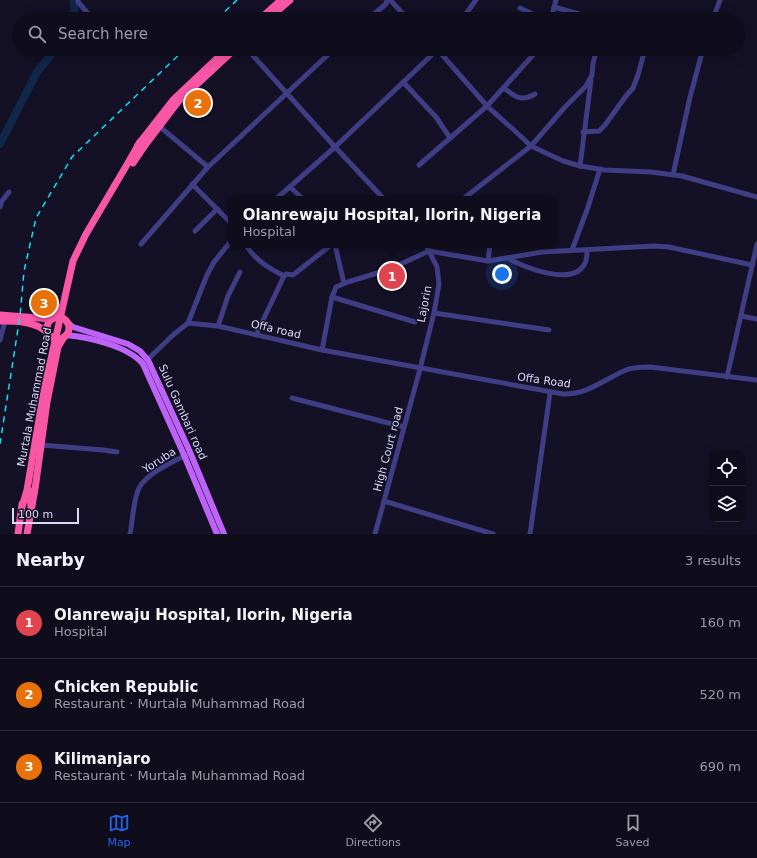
<!DOCTYPE html>
<meta charset="utf-8">
<style>
body{margin:0;font-family:"DejaVu Sans",sans-serif;background:#181525;color:#f1f3f6}
.controls{position:absolute;right:12px;bottom:12px;display:grid;overflow:hidden;border-radius:8px;box-shadow:0 4px 16px #0002}
.controls button{width:36px;height:36px;display:grid;place-items:center;padding:0;border:0;border-bottom:1px solid #2f2c3b;background:#0f0c1c;color:#f1f3f6;font:20px sans-serif}
.scale{position:absolute;left:12px;bottom:10px;width:67px;box-sizing:border-box;padding-left:4px;border:2px solid #dbd7fd;border-top:0;font-size:11px;line-height:14px;white-space:nowrap;color:#dbd7fd;-webkit-text-stroke:3px #141026;paint-order:stroke}
.you{position:absolute;left:502px;top:274px;width:14px;height:14px;margin:-10px;border:3px solid #fff;border-radius:50%;background:#1a73e8;box-shadow:0 0 0 6px #1a73e833}
.badge{display:grid;place-items:center;width:26px;height:26px;border-radius:50%;background:#2563eb;color:#fff;font-size:13px;font-weight:700}
.pin{position:absolute;translate:-50% -50%;border:2px solid #fff;box-shadow:0 1px 4px #0006}
.popup{position:absolute;left:228px;top:196px;width:328px;height:52px;box-sizing:border-box;display:grid;place-content:center;border-radius:8px;background:#0f0c1c;filter:drop-shadow(0 1px 3px #0005);font-size:13px;white-space:nowrap;color:#9b9ba3}
.popup b{font-size:15px;color:#f1f3f6}
.popup::after{content:'';position:absolute;left:50%;top:100%;margin-left:-8px;border:8px solid transparent;border-top-color:#0f0c1c}
.list{margin:0;padding:0;list-style:none}
h2{display:flex;justify-content:space-between;align-items:center;height:52px;margin:0;padding:0 16px;font-size:17px}
h2 small{font-size:13px;font-weight:400;color:#9b9ba3}
.list li{display:grid;grid-template-columns:26px 1fr auto;gap:12px;align-items:center;box-sizing:border-box;height:72px;padding:0 16px;border-top:1px solid #2f2c3b}
.list b{display:block;font-size:15px;white-space:nowrap}
.list p{margin:0;font-size:13px;white-space:nowrap;color:#9b9ba3}
.list em{font-size:13px;font-style:normal;color:#9b9ba3}
.icon{flex:none;width:22px;height:22px;fill:none;stroke:currentColor;stroke-width:2;stroke-linecap:round;stroke-linejoin:round}
.map{position:relative;flex:none;width:757px;height:534px;overflow:hidden}
.search{position:absolute;background:#0f0c1c;box-shadow:0 4px 16px #0002;left:12px;right:12px;top:12px;height:44px;display:flex;align-items:center;gap:10px;box-sizing:border-box;padding:0 14px;border-radius:22px;color:#9b9ba3;font-size:15px}
.sheet{height:268px;background:#0f0c1c}
nav{display:flex;justify-content:space-around;align-items:center;box-sizing:border-box;height:56px;border-top:1px solid #2f2c3b;background:#0f0c1c;font-size:11px;color:#9b9ba3}
nav a{display:grid;justify-items:center;gap:2px}
nav .on{color:#2563eb}
.map>svg:first-child{display:block}
</style>
<div class="map">
<svg width="757" height="534" viewBox="0 0 757 534">
<rect width="100%" height="100%" fill="#141026"/>
<g fill="none" stroke-linecap="round" stroke-linejoin="round">
<g stroke="#11274a" stroke-width="8">
<path d="M74 0 75 19"/>
<path d="M0 144 37 72 56 49"/>
</g>
<g stroke="#3f3d83" stroke-width="5">
<path d="M78 0V2L91 17"/>
<path d="M390 0 408 19"/>
<path d="M554 7 597 19"/>
<path d="M520 8 543 19"/>
<path d="M368 19 386 4 387 0"/>
<path d="M462 19 476 0"/>
<path d="M551 19 556 0"/>
<path d="M713 19 720 0"/>
<path d="M247 49 335 147 384 199"/>
<path d="M437 49 487 106 515 131 531 146 563 161 580 166 605 170 651 172 682 176 757 197"/>
<path d="M403 82 436 117 450 138"/>
<path d="M504 88C515 97 521 102 535 94"/>
<path d="M159 126 208 167"/>
<path d="M583 132 599 131 605 125 626 96 633 88 638 75 645 49"/>
<path d="M419 165 487 106 534 54 537 49"/>
<path d="M580 166 591 80"/>
<path d="M673 175 690 97 703 49"/>
<path d="M192 184 231 223"/>
<path d="M290 187 303 199"/>
<path d="M276 199 335 147 438 49"/>
<path d="M463 199 531 146 565 107 586 86 592 75 593 63 597 49"/>
<path d="M0 207 2 201 9 192"/>
<path d="M195 231 217 209"/>
<path d="M141 244 208 167 334 49"/>
<path d="M246 245C255 260 269 268 284 276L286 274 293 275 331 245"/>
<path d="M335 245 344 283"/>
<path d="M572 250 587 210 600 169"/>
<path d="M508 258C524 268 572 286 584 265 587 261 587 255 587 250"/>
<path d="M488 261 490 245"/>
<path d="M332 297 415 322"/>
<path d="M434 313 549 330"/>
<path d="M741 316 757 319"/>
<path d="M188 323 207 275 214 262 231 241"/>
<path d="M218 326 228 296 240 272"/>
<path d="M256 335 284 276"/>
<path d="M0 340 5 321"/>
<path d="M322 350 332 297 336 287 348 282 390 269 429 251 488 261 542 252 654 246 669 247 752 265"/>
<path d="M145 362 173 335 188 323 218 326 322 350 563 394C587 395 605 379 626 370 634 367 642 367 650 367L757 380"/>
<path d="M727 377 757 244"/>
<path d="M292 398 404 427"/>
<path d="M41 445 103 450 117 452"/>
<path d="M384 501 493 534"/>
<path d="M130 534C133 520 133 500 139 488 146 474 174 461 188 454"/>
<path d="M375 534 420 369 434 313 439 284 437 267 426 245"/>
<path d="M530 534 550 393"/>
</g>
<g stroke="#be63f8" stroke-width="6">
<path d="M68 323 73 327 128 344 140 351 148 360 190 452 224 534"/>
<path d="M66 335C88 337 128 346 143 364L184 455 217 534"/>
</g>
<g stroke="#f857a7" stroke-width="7">
<path d="M260 19 281 0"/>
<path d="M268 19 290 0"/>
<path d="M138 145 174 99 227 49"/>
<path d="M143 148 178 102 235 49"/>
<path d="M133 163 145 145"/>
<path d="M0 315 52 319"/>
<circle cx="58" cy="328" r="11"/>
<path d="M55 318 59 307"/>
<path d="M0 321C17 321 35 321 48 333"/>
<path d="M30 491 31 509"/>
<path d="M22 507 27 490 44 390 73 261 86 234 125 168 140 142"/>
<path d="M18 534 22 504"/>
<path d="M27 534 35 489 47 402 58 347 64 337"/>
</g>
<g stroke="#0ce1f5" stroke-width="1.5" stroke-dasharray="6 5" stroke-linecap="butt">
<path d="M217 19 237 0"/>
<path d="M0 444 20 316 24 271 36 218 72 157 185 49"/>
</g>
</g>
<g text-anchor="middle" stroke-width="3" stroke-linejoin="round" paint-order="stroke">
<g font-size="11" fill="#dbd7fd" stroke="#141026">
<text transform="translate(424 304) rotate(-79)" y="4">Lajorin</text>
<text transform="translate(276 329) rotate(13)" y="4">Offa road</text>
<text transform="translate(544 380) rotate(8)" y="4">Offa Road</text>
<text transform="translate(34 397) rotate(-79)" y="4">Murtala Muhammad Road</text>
<text transform="translate(183 412) rotate(66)" y="4">Sulu Gambari road</text>
<text transform="translate(388 449) rotate(-75)" y="4">High Court road</text>
<text transform="translate(159 460) rotate(-33)" y="4">Yoruba</text>
</g>
</g>
</svg>
<div class="controls">
<button><svg class="icon" aria-label="locate" viewBox="0 0 24 24"><circle cx="12" cy="12" r="6"/><path d="M12 2v4M12 18v4M2 12h4M18 12h4"/></svg></button>
<button><svg class="icon" aria-label="layers" viewBox="0 0 24 24"><path d="M12 4l9 5-9 5-9-5zM3 14l9 5 9-5"/></svg></button>
</div>
<div class="scale">100 m</div>
<div class="you"></div>
<div class="pin badge" style="left:392px;top:276px;background:#e0444e">1</div>
<div class="popup"><b>Olanrewaju Hospital, Ilorin, Nigeria</b>Hospital</div>
<div class="pin badge" style="left:198px;top:103px;background:#e8710a">2</div>
<div class="pin badge" style="left:44px;top:303px;background:#e8710a">3</div>
<div class="search"><svg class="icon" aria-label="search" viewBox="0 0 24 24"><circle cx="10" cy="10" r="6"/><path d="M15 15l6 6"/></svg>Search here</div>
</div>
<section class="sheet">
<h2>Nearby<small>3 results</small></h2>
<ul class="list">
<li><span class="badge" style="background:#e0444e">1</span><div><b>Olanrewaju Hospital, Ilorin, Nigeria</b><p>Hospital</p></div><em>160 m</em></li>
<li><span class="badge" style="background:#e8710a">2</span><div><b>Chicken Republic</b><p>Restaurant · Murtala Muhammad Road</p></div><em>520 m</em></li>
<li><span class="badge" style="background:#e8710a">3</span><div><b>Kilimanjaro</b><p>Restaurant · Murtala Muhammad Road</p></div><em>690 m</em></li>
</ul>
</section>
<nav>
<a class="on"><svg class="icon" aria-label="map" viewBox="0 0 24 24"><path d="M3 6l6-2 6 2 6-2v14l-6 2-6-2-6 2zM9 4v14M15 6v14"/></svg>Map</a>
<a><svg class="icon" aria-label="directions" viewBox="0 0 24 24"><path d="M12 3l9 9-9 9-9-9zM9 14v-3h6M13 9l2 2-2 2"/></svg>Directions</a>
<a><svg class="icon" aria-label="saved" viewBox="0 0 24 24"><path d="M7 4h10v16l-5-4-5 4z"/></svg>Saved</a>
</nav>
